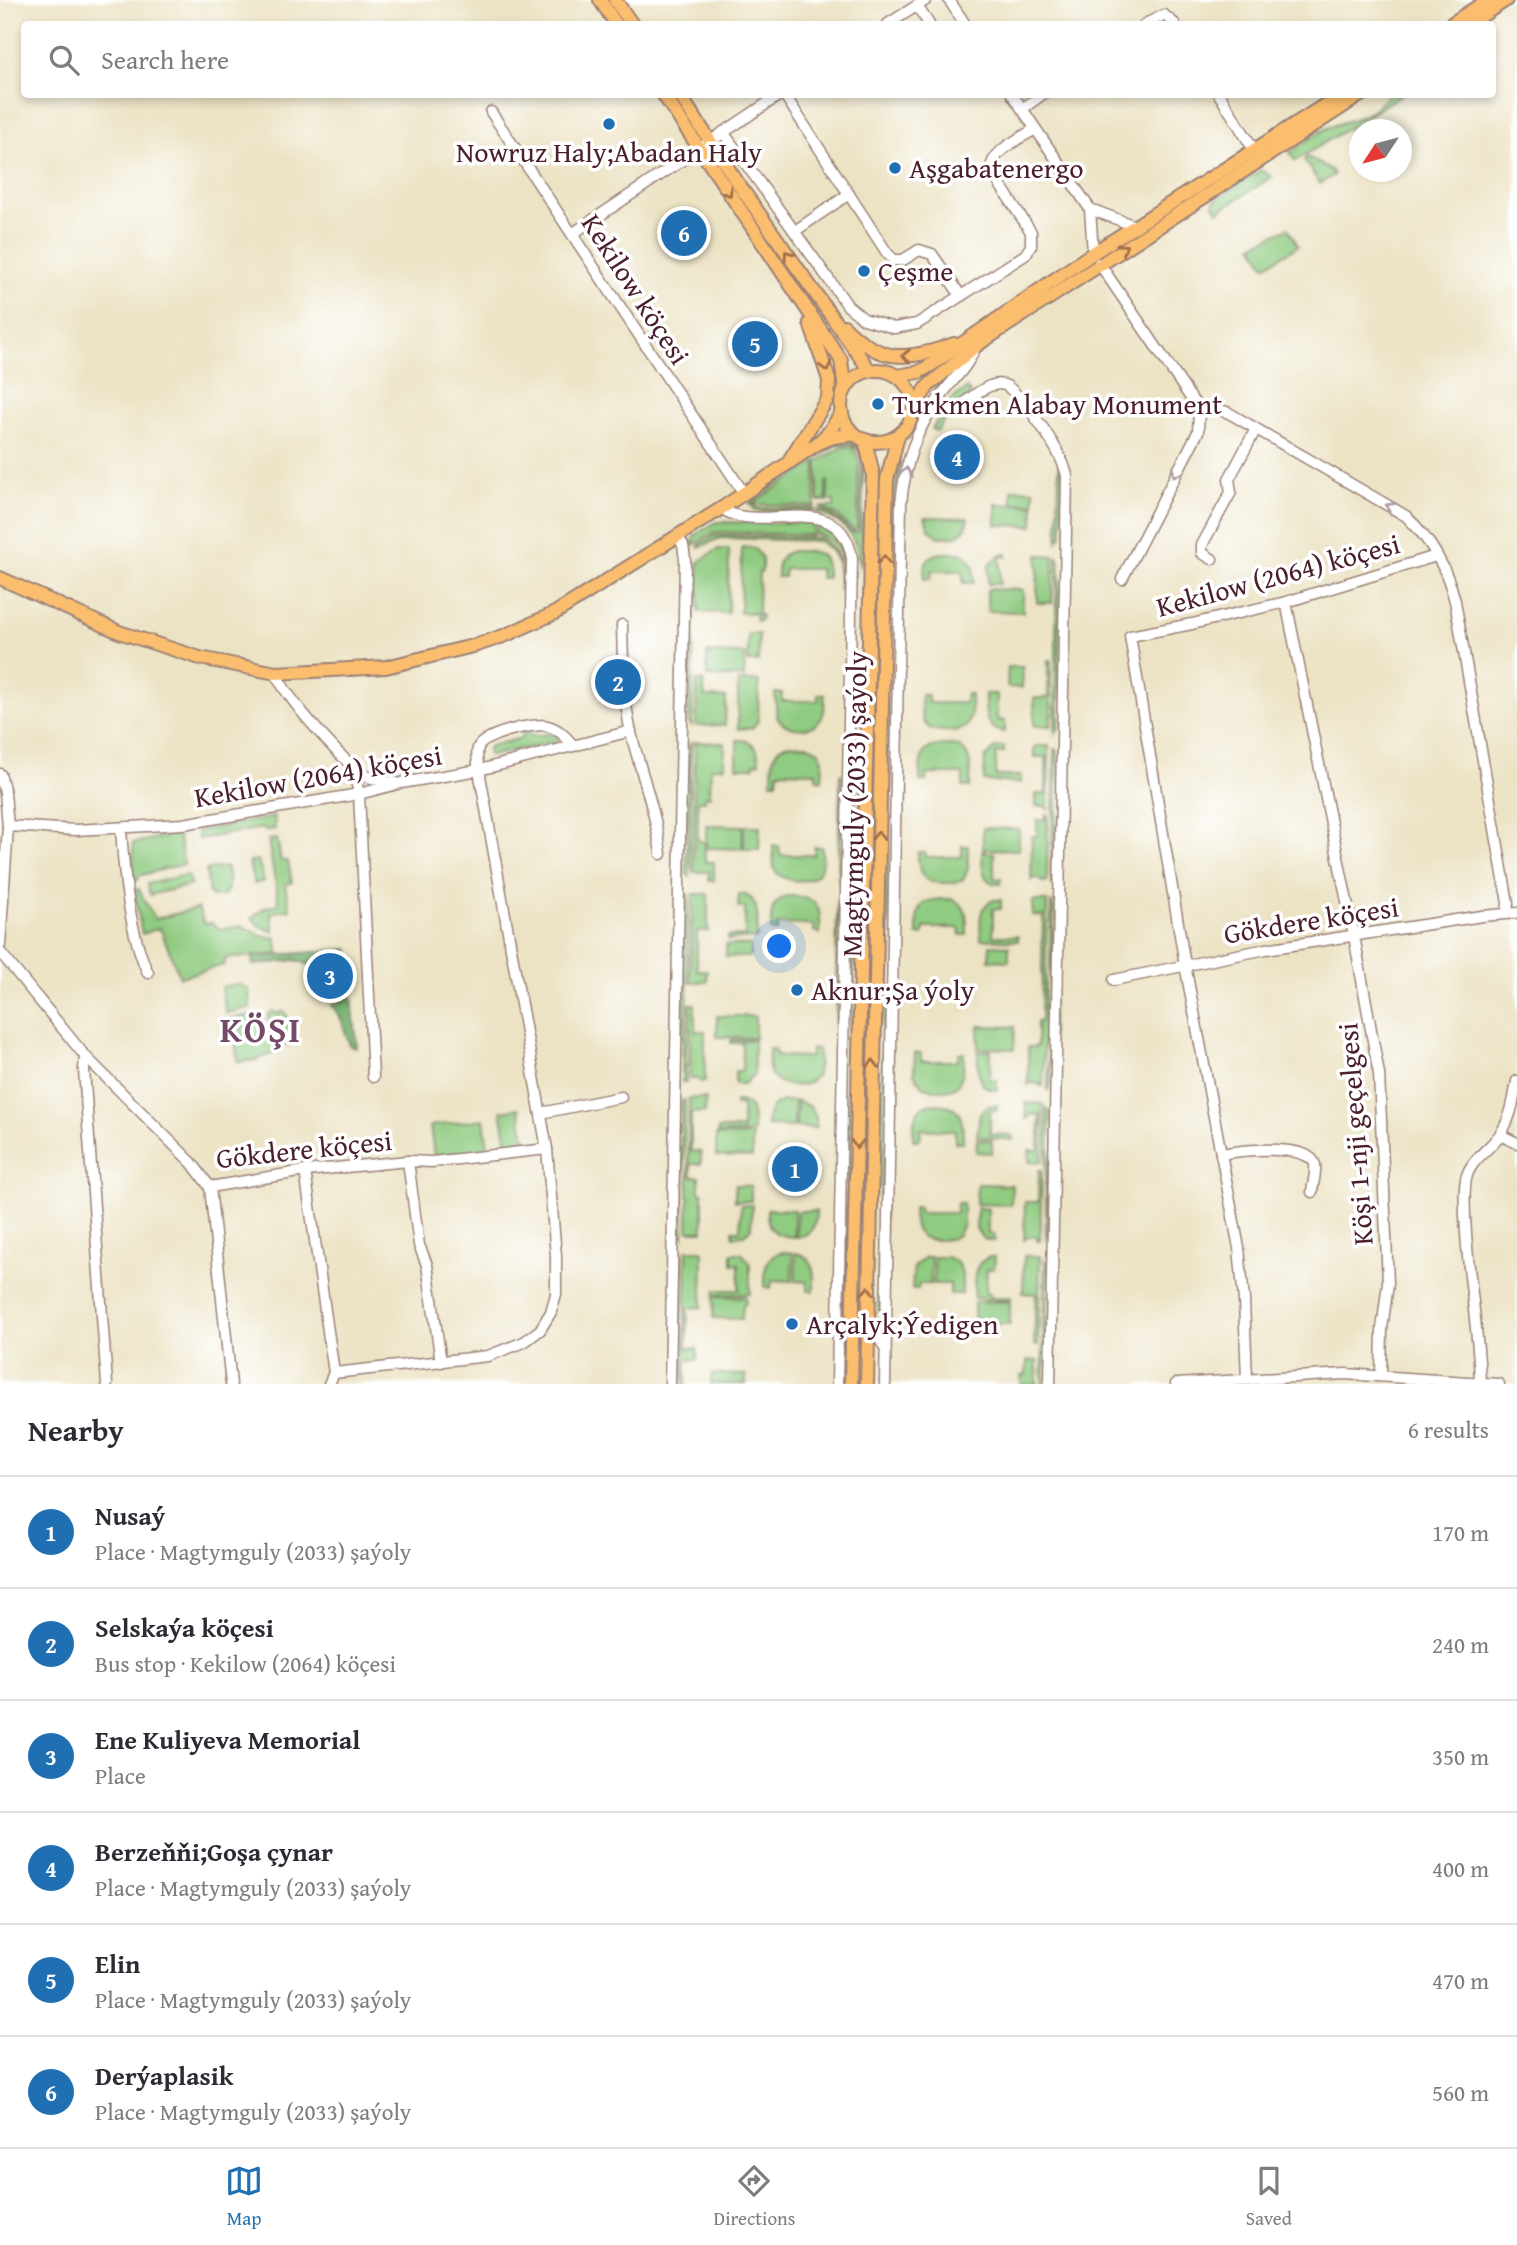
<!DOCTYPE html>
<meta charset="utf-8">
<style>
body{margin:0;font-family:"Gentium Book Plus",serif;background:#f7f7f7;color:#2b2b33}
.compass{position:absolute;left:1349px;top:119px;width:63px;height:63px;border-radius:50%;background:#fff;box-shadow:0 4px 10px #0003;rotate:234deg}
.you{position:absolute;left:780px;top:947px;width:24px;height:24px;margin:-18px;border:5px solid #fff;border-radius:50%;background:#1a73e8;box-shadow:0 0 0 10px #1a73e833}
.badge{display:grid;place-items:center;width:46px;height:46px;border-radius:50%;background:#1f6fb2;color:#fff;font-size:23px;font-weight:700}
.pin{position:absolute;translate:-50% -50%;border:4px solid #fff;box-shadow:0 2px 7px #0006}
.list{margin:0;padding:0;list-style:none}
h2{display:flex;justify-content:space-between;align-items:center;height:91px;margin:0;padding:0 28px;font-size:30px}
h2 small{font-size:23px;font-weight:400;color:#7c7c81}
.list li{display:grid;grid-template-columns:46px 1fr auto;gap:21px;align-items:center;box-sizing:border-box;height:112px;padding:0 28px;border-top:2px solid #e1e1e2}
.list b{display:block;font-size:26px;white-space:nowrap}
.list p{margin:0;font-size:23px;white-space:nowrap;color:#7c7c81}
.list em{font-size:23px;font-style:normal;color:#7c7c81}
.icon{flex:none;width:38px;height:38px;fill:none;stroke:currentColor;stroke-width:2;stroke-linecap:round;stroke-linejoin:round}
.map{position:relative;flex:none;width:1517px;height:1384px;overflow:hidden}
.search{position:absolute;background:#fff;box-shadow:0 4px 10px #0003;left:21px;right:21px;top:21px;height:77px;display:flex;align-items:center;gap:18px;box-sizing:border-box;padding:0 24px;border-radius:7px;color:#7c7c81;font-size:26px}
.sheet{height:763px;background:#fff}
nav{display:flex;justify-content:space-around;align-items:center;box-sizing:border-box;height:98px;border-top:2px solid #e1e1e2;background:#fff;font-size:19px;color:#7c7c81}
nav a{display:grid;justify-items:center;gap:4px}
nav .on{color:#1f6fb2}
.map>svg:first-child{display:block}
</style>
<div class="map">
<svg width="1517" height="1384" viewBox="0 0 1517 1384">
<rect width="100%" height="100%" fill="#fff"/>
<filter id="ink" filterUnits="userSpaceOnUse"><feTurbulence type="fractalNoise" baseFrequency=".0143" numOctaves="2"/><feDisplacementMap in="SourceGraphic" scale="14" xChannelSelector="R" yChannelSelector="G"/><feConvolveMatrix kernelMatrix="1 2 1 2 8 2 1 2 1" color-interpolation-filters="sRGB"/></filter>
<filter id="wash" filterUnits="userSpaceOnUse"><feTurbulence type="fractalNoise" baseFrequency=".00686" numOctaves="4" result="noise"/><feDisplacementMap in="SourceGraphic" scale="28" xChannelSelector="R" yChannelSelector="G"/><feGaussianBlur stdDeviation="1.57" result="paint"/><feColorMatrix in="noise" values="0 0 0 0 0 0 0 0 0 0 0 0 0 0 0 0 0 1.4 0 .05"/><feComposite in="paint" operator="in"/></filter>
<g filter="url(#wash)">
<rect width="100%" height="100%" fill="#ece3c4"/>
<g fill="#8fcb80" stroke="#6c7556" stroke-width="2">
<path d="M1388 94 1401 95 1295 161 1290 152C1303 144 1317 131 1332 126 1359 116 1368 120 1388 94Z"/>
<path d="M1307 157 1331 170 1334 175 1320 184 1304 160Z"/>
<path d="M1261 170 1272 177 1218 211 1213 203 1215 200Z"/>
<path d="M1288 228 1298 246 1265 266 1253 245Z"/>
<path d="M967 388 971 394 948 414 937 432 932 429 951 400Z"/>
<path d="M839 442C852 440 861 445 864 459L861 568C858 562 858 553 856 546 850 528 835 518 818 513V510C833 513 842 523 853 533L859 531 862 459C859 445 847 440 835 446L754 499 752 502 757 508 809 509 815 510 814 512 756 511 749 503 753 497Z"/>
<path d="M845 446 853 448 859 459 857 527 854 531 838 516 820 507H834V501H828V481L826 482V501H818V461Z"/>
<path d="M899 461 901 462 895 502 894 564H890L892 502Z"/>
<path d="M816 462 815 507 756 504V501Z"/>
<path d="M1059 463 1063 479 1062 535 1058 541Z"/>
<path d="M1012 489 1034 490V504L1012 503Z"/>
<path d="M996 504 1034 505 1033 526 996 525Z"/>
<path d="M925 517 968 518 966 528 957 536 939 537 929 529Z"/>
<path d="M716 522 805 523 814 524 812 535 714 532 692 546 695 535Z"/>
<path d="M817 525C859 542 846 596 845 633H843C844 602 857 542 815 534Z"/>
<path d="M720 535 820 538C842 550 841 568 841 590H839C839 568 840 552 819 541L720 538 699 548V545L713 536Z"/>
<path d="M742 547 754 548 762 558V572H759L758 614 761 615 760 621H756L755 613H740Z"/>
<path d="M718 549H729L728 613 699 612V562Z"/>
<path d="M793 551C817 551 827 550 827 578H820V569H785L784 577H777C777 564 778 554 793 551Z"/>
<path d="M959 553C975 558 974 569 974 583H963V571H931V579H924C924 551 936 553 959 553Z"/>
<path d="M1001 554H1007V557H1000V584H988L989 565Z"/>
<path d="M1038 555 1054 556 1052 603H1037Z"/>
<path d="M1057 555 1060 561 1059 728 1055 733Z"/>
<path d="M693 563H695L692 726 688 722Z"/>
<path d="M987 589 1023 590V612L987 611Z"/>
<path d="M748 634H759L758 662H748Z"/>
<path d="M707 653 745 654 744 677H707Z"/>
<path d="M1048 660H1051V726H1034V698H1048Z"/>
<path d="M1008 667H1023L1022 688 1007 687Z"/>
<path d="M858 680 851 1187H847L856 686Z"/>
<path d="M888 680H890L892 688 884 1188H880Z"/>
<path d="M697 681H703L705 697 726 698 725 725 696 726Z"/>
<path d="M738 681H759L758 721 752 728 738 729Z"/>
<path d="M775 693H782V701H818V694H824C824 701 826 710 822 717 814 734 785 731 777 717Z"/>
<path d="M966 694H971V715L967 726C959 731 953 731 945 731 919 731 921 716 921 695H928V703H965Z"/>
<path d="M985 694H997V720L1005 721V732C983 730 985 710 985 694Z"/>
<path d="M530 732 531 736 553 733 560 741 489 756 488 748 490 746 522 738V733Z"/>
<path d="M737 740C753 740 759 747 759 763H754V767H737Z"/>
<path d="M695 742 725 743 724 767H711L710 796H705V801H698V841L705 842V862H714V881H709V872H693Z"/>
<path d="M691 743 690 877 686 874 688 747Z"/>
<path d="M789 744 807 745 819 751 823 760 822 780 816 779V772L778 771 777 782H772C773 766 769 748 789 744Z"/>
<path d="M955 745C974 752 970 770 970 787H963V774H927V781H920C920 749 923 745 955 745Z"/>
<path d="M1037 746H1049L1048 809 1045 806H1036V794H1046V757H1034V747Z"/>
<path d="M996 747H1004V753H996V776H1021V783L984 781 985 758Z"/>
<path d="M1055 748 1058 754 1055 879 1051 885Z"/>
<path d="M840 774H842L840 877 838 879Z"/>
<path d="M1046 814H1048L1047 882H1042L1041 879 1033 878 1031 882 1032 836H1037V820H1045Z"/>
<path d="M274 817 275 829 265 831 264 828 198 839 197 831Z"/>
<path d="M706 825 743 826 742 849 706 848Z"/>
<path d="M744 826H760L759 849H744Z"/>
<path d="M983 828 1019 829V850L983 849Z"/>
<path d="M178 834 184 864 138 876V880L133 881V843Z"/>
<path d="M277 839 281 861H288L292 883 285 884 290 909 271 913 274 932 259 926 252 918 264 908 279 904 268 840Z"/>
<path d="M773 846H779L780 855H814V847H822C822 855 823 864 820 870 811 886 782 883 774 869Z"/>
<path d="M962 846H968V868L964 879C956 884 950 883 941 883 920 883 918 870 918 852H925V857H962Z"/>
<path d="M982 852 994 853V878L1001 879V884C981 884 982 868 982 852Z"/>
<path d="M258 860 264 881 254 884 249 862Z"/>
<path d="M226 867C229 873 230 891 224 895 222 896 213 897 212 897L209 893 206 870Z"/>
<path d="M185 875 189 877 191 885 150 895 147 884Z"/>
<path d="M139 889C143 900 150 908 155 919L198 908 204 923H212L219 929 243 926 262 936 276 938 279 954 227 958 225 960 224 965 180 977 160 928 142 934 134 890Z"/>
<path d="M693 894H708V931H697V970H707V982H690Z"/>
<path d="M739 894C762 895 757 922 757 938L728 940V936H745V908L738 907Z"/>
<path d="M685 895H689L686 1082H682Z"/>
<path d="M787 896C818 897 821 903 820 933L814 932V925L778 924 777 931H771C771 914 770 902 787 896Z"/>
<path d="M951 899C969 905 967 919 967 935H960L959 928H924L923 935H917C917 903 919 899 951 899Z"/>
<path d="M837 900 839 902 838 989H836Z"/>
<path d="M994 900H1001V909H993V936H1018V941L981 939C981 923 976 907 994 900Z"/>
<path d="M1033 901H1047L1043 1086H1040V1084L1029 1083 1028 1086V1047H1037V1021H1041L1043 916 1032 915Z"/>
<path d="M1051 901 1054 909 1051 1083 1048 1091Z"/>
<rect x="726" y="945" width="24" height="12"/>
<path d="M990 945 1009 946V961L989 960Z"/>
<path d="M240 984 249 990 250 1008 226 1013 221 987Z"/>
<path d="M836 993H838L837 1082H835Z"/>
<path d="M690 1004H695V1031H705V1082H700L699 1079H690Z"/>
<path d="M273 1011 277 1014 282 1011 285 1012 298 1036V1039L288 1046 284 1045 268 1019V1015Z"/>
<path d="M255 1014 261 1016 279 1051 256 1060 238 1062 235 1041 248 1033 255 1022 251 1015Z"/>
<path d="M717 1016H755V1038L717 1037Z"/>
<path d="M979 1026 1015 1027 1014 1049 978 1048Z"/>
<path d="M731 1040H754V1074L744 1084H735V1071H742V1043H731Z"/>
<path d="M769 1049H775L776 1056 811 1057V1049H818C818 1057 820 1068 816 1076 808 1089 780 1088 772 1076 767 1068 769 1058 769 1049Z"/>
<path d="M978 1051H991L990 1080H997V1090C975 1089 978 1068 978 1051Z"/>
<path d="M915 1053H921V1061H958L959 1053H964C964 1085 958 1096 924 1087L914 1074Z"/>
<path d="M689 1098H706L705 1112 691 1113V1151L701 1152V1164H691V1176L699 1177V1192L703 1193V1231H688Z"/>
<path d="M683 1100H685L683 1237 679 1231 681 1104Z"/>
<path d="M735 1101C755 1101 753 1117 753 1133L718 1134V1129H742V1106L735 1105Z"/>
<path d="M783 1101H795L794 1127 767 1126C767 1113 770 1105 783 1101Z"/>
<path d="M797 1101 811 1107 816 1118V1128L796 1127Z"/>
<path d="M1026 1103 1043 1104 1042 1162H1029V1150H1039L1040 1115 1030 1114 1029 1119H1026Z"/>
<path d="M925 1105C958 1101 964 1111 963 1142H955V1131L921 1129 920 1140H913C914 1125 912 1114 925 1105Z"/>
<path d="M997 1105V1110L990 1111V1134L1013 1135V1140L977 1137 980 1113 988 1106Z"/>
<path d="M1046 1107 1050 1112 1048 1236 1046 1241Z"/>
<path d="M519 1108 526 1144 508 1147 501 1111Z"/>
<path d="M484 1119 488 1148 434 1156 430 1126Z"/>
<path d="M716 1135 752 1136V1157L716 1156Z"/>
<path d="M977 1140 992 1141V1153L976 1152Z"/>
<path d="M1039 1170H1042L1040 1241H1037V1237H1026L1024 1241 1025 1202H1038Z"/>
<path d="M977 1184 1012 1185 1011 1205 976 1204Z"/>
<path d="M735 1185 751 1186V1201H735Z"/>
<path d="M847 1192H851L847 1314H845Z"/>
<path d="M880 1192H884L882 1315 878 1310Z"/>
<path d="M957 1203H963V1224L958 1235C951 1240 944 1240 936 1240 914 1240 913 1225 913 1207H919L920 1213H956Z"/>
<path d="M741 1205H752L751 1228 745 1235 733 1236V1230H740Z"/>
<path d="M977 1208 988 1209V1234L995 1235V1241L983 1239 976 1229Z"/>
<path d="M767 1209 794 1210V1237C774 1236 766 1229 767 1209Z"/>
<path d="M797 1211H816C816 1226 812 1235 796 1237Z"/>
<path d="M687 1250H701L703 1252 702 1307 688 1308 687 1348 697 1349V1360H686V1384H683Z"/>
<path d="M781 1252 793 1253 792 1281 772 1280 771 1288 765 1287C765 1271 763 1258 781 1252Z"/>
<path d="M681 1253H683L679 1384H676Z"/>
<path d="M732 1253H741L750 1262V1294L715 1295V1290H739V1264H732Z"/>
<path d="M796 1253C816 1257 814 1274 814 1291H808L807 1282 795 1281Z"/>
<path d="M1024 1256H1040L1038 1345H1034L1036 1294 1023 1293Z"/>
<path d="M926 1257H931V1284H919L918 1289H912L914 1266Z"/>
<path d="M934 1257H947L957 1262 962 1273V1294H950V1284H934Z"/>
<path d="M990 1257H995L994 1269H987L986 1292H989L990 1297H1011V1301L974 1298C975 1281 971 1263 990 1257Z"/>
<path d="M1045 1260 1048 1264 1045 1384H1042Z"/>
<path d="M714 1296 746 1297V1304H743L742 1319 713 1318Z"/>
<path d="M974 1302H1010V1324L974 1323Z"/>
<path d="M1027 1360 1037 1361V1384H1021V1376L1026 1375Z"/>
<path d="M712 1374 746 1375V1384H711Z"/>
</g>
<g fill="#73af6e" stroke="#5e674c" stroke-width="2">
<path d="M349 949 351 985 326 995 322 989 325 984 341 977 328 965 315 967 296 960 253 965 252 957Z"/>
<path d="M352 997 357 1048 350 1046 341 1019 332 1005Z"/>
<path d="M251 1015 255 1022 248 1033 235 1041 234 1037 223 1038 221 1020Z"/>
</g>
</g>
<g filter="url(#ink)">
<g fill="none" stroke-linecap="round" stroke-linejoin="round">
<defs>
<g id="minor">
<path d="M949 0 965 24"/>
<path d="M917 6 929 24"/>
<path d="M888 24 926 0"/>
<path d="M1145 24 1164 15 1175 24"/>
<path d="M784 94 887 253 894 260H903L919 250 932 254 961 296"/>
<path d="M1012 94 1090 209 1135 226"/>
<path d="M1219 94 1256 153"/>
<path d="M1022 109 1043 94"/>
<path d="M491 112 743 492"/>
<path d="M723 132 848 306 864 319 894 328 917 324 1025 255 1031 246V232L991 171C990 151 1020 139 1035 129"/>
<path d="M1090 209 1093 253"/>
<path d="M795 231 849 194"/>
<path d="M572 234 781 94"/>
<path d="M1099 263 1199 410"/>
<path d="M1199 410 1214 408 1229 413 1406 516C1430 539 1447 569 1455 601L1508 903 1507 913"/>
<path d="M954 411C968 401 989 378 1007 386 1027 402 1062 451 1067 476L1050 1384"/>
<path d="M722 508C755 537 840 485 852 558L837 1384"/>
<path d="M1212 559 1202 553V545L1231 492 1229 479 1256 429"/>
<path d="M1122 579 1198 432 1199 410"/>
<path d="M1286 602 1354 936 1379 1074 1388 1283 1382 1329 1381 1375"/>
<path d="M622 625C623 661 623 697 631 733 641 773 656 812 661 854"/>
<path d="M276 673C284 695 342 761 362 773 372 780 382 781 394 782"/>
<path d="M353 767 359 794 373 1077"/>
<path d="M0 774 5 793 8 826 0 945"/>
<path d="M8 826 76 830 183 824 359 794 401 783 479 770 631 731"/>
<path d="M121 829C124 875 129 931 148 973"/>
<path d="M0 952 85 1056 192 1163 210 1187 305 1171 408 1161 432 1162 547 1149"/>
<path d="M1114 980 1266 949 1482 916 1517 913"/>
<path d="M85 1056 84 1070 107 1384"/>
<path d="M541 1113 621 1097"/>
<path d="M1500 1135 1517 1143"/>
<path d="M1221 1154C1237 1151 1310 1142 1315 1165 1316 1173 1313 1184 1312 1192"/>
<path d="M408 1161 419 1245 427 1265 441 1362"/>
<path d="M305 1171 334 1373"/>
<path d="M210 1187 231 1384"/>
<path d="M868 1320 885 1348"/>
<path d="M1247 1380 1244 1300 1239 1248 1185 965 1130 636 1192 624 1286 602 1436 556"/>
<path d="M1480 1383C1479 1333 1469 1283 1466 1233 1465 1215 1463 1197 1466 1179 1470 1159 1491 1149 1501 1133 1511 1118 1514 1099 1517 1081"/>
<path d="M329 1384 334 1373 488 1356 524 1342 540 1330 551 1312 556 1294V1256L547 1149 479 770C478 764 476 754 478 748 483 734 535 722 548 726 560 729 566 738 574 746"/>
<path d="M670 1384 685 559 683 545 677 535"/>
<path d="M885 1384 901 503C905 463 916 429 940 397 952 380 968 367 975 348"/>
<path d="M1176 1384 1345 1374 1499 1384"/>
</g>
<g id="major">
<path d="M600 0 616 24"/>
<path d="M615 0 632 24"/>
<path d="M1451 24 1488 0"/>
<path d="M1469 24 1506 0"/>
<path d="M663 94 841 360 845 390"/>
<path d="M679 94 739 185 870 371"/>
<path d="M844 326C880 364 908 361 954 344"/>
<circle cx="877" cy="406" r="36"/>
<path d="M897 376 919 372 931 365 1093 253 1342 94"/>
<path d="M914 407 929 385 977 345 1362 94"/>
<path d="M842 412 829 432 818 443 834 437 855 434"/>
<path d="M790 459 828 398 829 380 810 323"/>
<path d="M0 578 119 632 200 658 276 673 386 667 477 645 506 635 555 613 722 508 818 443"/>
<path d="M851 1384 873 474 865 440"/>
<path d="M867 1384 887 479 898 436"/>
</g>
</defs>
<use href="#minor" stroke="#9b8178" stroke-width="13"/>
<use href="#major" stroke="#9b8178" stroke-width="16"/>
<use href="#minor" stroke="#fff" stroke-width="10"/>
<use href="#major" stroke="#fbbe6e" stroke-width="12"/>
</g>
<defs><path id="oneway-chevron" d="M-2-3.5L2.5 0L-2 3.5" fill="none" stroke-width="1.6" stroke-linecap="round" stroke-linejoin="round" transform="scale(1.75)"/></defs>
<g stroke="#a26e4c">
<use href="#oneway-chevron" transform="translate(728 192) rotate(56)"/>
<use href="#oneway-chevron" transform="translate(1123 248) rotate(-33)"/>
<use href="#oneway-chevron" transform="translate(788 255) rotate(-125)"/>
<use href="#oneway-chevron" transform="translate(906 356) rotate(179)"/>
<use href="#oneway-chevron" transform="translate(826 367) rotate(74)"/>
<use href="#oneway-chevron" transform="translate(884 560) rotate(-88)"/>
<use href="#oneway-chevron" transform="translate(878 836) rotate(-89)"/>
<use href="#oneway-chevron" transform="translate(873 1064) rotate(-89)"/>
<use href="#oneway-chevron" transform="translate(857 1144) rotate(92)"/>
<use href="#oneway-chevron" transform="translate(868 1291) rotate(-89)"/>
</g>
<g stroke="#ae9aa0">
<use href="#oneway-chevron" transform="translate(906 472) rotate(-79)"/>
<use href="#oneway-chevron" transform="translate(1176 473) rotate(118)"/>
<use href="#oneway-chevron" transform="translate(1390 507) rotate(-150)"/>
</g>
</g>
<g fill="#1f6fb2" stroke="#fff" stroke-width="2.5">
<circle cx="609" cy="124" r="7"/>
<circle cx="895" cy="168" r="7"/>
<circle cx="864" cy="271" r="7"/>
<circle cx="878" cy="404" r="7"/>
<circle cx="797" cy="990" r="7"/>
<circle cx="792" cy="1324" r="7"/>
</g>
<g text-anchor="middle" stroke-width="7" stroke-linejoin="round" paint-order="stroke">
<g font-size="28" fill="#4a1f2b" stroke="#fff" text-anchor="start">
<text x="609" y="162" text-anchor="middle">Nowruz Haly;Abadan Haly</text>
<text x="909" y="178">Aşgabatenergo</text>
<text x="878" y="281">Çeşme</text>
<text x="892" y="414">Turkmen Alabay Monument</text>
<text x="811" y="1000">Aknur;Şa ýoly</text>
<text x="806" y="1334">Arçalyk;Ýedigen</text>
</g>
<g font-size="28" fill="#4a1f2b" stroke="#fff">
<text transform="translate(636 289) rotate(57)" y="10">Kekilow köçesi</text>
<text transform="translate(1278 575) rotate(-15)" y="10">Kekilow (2064) köçesi</text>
<text transform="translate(318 776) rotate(-10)" y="10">Kekilow (2064) köçesi</text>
<text transform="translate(854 804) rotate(-89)" y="10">Magtymguly (2033) şaýoly</text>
<text transform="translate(1311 920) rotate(-9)" y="10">Gökdere köçesi</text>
<text transform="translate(1355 1134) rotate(-94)" y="10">Köşi 1-nji geçelgesi</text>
<text transform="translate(304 1149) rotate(-6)" y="10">Gökdere köçesi</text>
</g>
<g font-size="35" font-weight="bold" letter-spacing="2" fill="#744a67" stroke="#fff">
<text x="261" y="1042">KÖŞI</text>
</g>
</g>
</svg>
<svg class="compass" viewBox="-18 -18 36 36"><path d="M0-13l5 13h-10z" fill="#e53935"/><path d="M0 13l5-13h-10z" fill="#7c7c81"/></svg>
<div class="you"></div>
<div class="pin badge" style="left:795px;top:1169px">1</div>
<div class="pin badge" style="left:618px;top:682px">2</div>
<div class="pin badge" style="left:330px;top:976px">3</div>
<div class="pin badge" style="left:957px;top:457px">4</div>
<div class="pin badge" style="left:755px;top:344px">5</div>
<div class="pin badge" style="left:684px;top:233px">6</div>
<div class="search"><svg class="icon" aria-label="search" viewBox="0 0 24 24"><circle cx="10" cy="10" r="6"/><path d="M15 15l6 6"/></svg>Search here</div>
</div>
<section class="sheet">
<h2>Nearby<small>6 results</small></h2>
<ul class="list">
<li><span class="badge">1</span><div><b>Nusaý</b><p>Place · Magtymguly (2033) şaýoly</p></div><em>170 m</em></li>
<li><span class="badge">2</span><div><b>Selskaýa köçesi</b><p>Bus stop · Kekilow (2064) köçesi</p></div><em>240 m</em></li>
<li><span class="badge">3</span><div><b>Ene Kuliyeva Memorial</b><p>Place</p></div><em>350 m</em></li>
<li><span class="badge">4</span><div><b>Berzeňňi;Goşa çynar</b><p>Place · Magtymguly (2033) şaýoly</p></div><em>400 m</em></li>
<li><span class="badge">5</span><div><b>Elin</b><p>Place · Magtymguly (2033) şaýoly</p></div><em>470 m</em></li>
<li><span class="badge">6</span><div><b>Derýaplasik</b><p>Place · Magtymguly (2033) şaýoly</p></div><em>560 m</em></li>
</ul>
</section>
<nav>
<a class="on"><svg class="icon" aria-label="map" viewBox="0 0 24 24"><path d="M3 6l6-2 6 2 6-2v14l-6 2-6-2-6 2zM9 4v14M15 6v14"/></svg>Map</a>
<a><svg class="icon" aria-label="directions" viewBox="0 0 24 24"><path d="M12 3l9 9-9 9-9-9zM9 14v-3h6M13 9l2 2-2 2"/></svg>Directions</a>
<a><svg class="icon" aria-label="saved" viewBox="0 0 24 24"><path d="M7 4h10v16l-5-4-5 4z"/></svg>Saved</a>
</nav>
